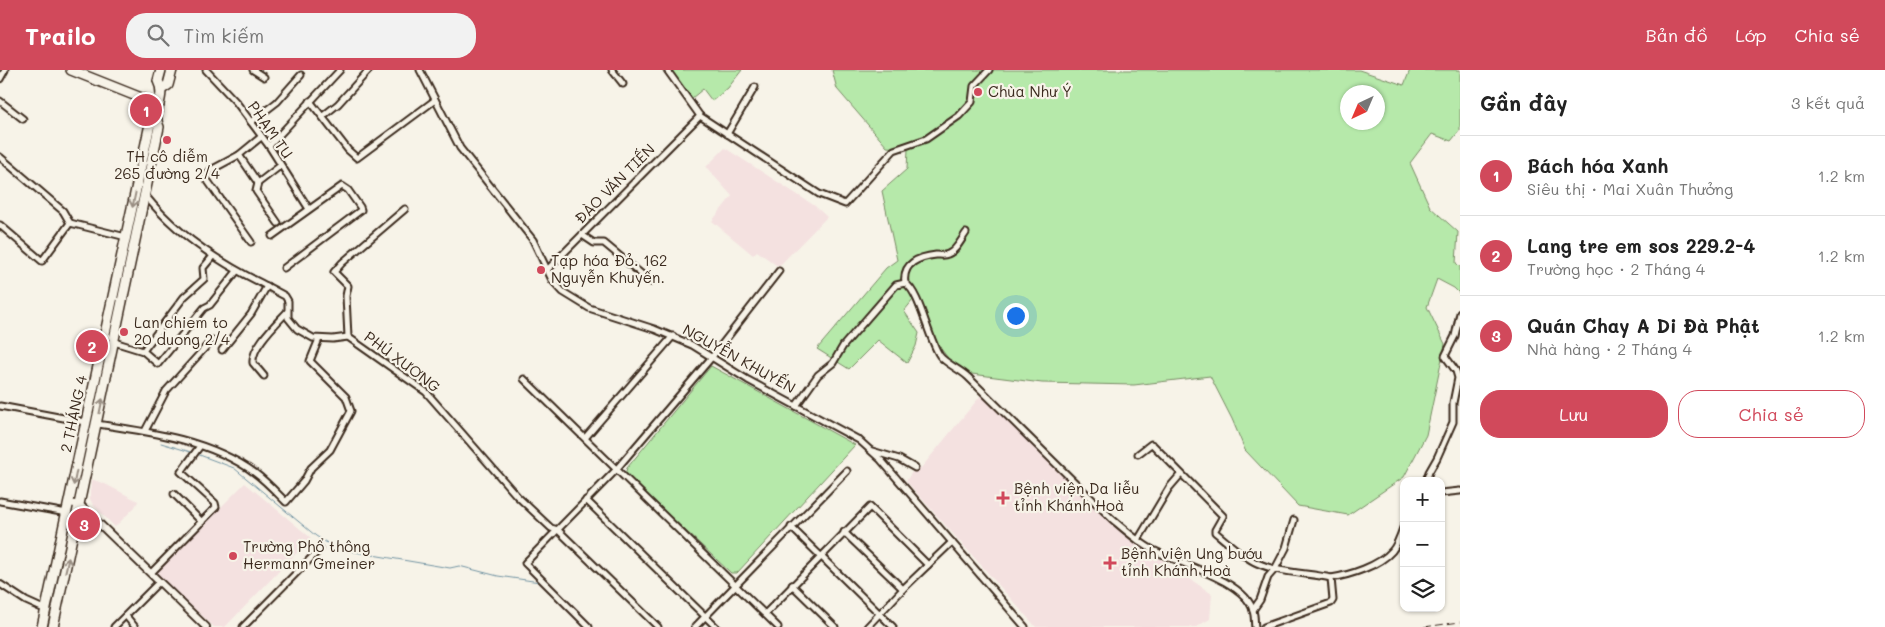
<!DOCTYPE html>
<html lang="vi">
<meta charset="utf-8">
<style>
body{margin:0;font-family:Mali,sans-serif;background:#f2f2f2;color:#222}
.controls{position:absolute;right:15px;bottom:15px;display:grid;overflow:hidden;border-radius:10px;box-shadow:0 1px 4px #0004}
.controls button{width:45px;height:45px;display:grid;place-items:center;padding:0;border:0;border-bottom:1px solid #e0e0e0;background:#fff;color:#222;font:25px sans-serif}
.compass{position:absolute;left:1340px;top:15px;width:45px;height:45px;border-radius:50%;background:#fff;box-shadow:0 1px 4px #0004;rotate:224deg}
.you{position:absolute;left:1015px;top:245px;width:18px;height:18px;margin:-12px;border:4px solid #fff;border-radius:50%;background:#1a73e8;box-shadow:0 0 0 8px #1a73e833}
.badge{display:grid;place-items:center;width:32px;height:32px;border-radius:50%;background:#d1495b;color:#fff;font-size:16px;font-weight:700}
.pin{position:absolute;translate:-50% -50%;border:2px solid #fff;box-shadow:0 1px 5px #0006}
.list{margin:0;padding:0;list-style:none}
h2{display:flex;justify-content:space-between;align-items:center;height:65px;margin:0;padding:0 20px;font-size:21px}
h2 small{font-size:16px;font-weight:400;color:#767676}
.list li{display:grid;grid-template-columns:32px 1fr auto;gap:15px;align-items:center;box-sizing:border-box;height:80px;padding:0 20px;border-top:1px solid #e0e0e0}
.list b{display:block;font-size:19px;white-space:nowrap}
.list p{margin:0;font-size:16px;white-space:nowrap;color:#767676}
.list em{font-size:16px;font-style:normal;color:#767676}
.actions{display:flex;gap:10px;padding:15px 20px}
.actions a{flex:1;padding:11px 0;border:1px solid #d1495b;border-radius:20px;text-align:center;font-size:18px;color:#d1495b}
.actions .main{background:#d1495b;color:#fff}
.icon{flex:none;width:28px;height:28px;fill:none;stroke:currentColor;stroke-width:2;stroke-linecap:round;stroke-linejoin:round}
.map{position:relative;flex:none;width:1460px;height:557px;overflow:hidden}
header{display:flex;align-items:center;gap:30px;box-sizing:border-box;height:70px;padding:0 25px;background:#d1495b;color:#fff}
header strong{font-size:24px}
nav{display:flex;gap:28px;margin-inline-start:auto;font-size:18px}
.search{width:350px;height:45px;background:#f2f2f2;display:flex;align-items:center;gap:12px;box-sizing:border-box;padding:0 18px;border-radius:20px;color:#767676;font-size:19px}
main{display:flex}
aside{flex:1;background:#fff}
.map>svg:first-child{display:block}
</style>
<header>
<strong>Trailo</strong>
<div class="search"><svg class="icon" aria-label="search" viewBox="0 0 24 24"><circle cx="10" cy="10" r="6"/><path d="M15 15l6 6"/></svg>Tìm kiếm</div>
<nav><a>Bản đồ</a><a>Lớp</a><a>Chia sẻ</a></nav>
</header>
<main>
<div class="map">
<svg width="1460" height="557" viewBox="0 0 1460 557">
<rect width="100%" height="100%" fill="#f7f3e8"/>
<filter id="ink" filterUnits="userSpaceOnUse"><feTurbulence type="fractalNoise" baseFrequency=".02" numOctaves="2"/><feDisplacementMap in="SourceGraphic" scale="10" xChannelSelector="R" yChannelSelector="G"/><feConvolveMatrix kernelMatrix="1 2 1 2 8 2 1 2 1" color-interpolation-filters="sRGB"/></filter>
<g filter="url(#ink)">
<g fill="#f4e1e0">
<path d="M725 78 815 136 827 147 780 195H776L757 181 753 185 712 151 732 126 706 97Z"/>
<path d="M982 324 1121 462 1212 524 1210 549 1196 557H1036L906 411 916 396 921 398Z"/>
<path d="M91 409 105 414 138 431 135 437 115 457 93 435 90 429Z"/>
<path d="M245 413 311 468 225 557H214L155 503Z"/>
</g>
<g fill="#b6e9aa" stroke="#788a64" fill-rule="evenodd">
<path d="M672 0H742L728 18 712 31 703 19 692 28 670 1Z"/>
<path d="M832 0H1359L1404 15 1410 0H1460V60L1451 71 1432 64 1410 93 1430 137 1458 162 1456 193 1460 197V224L1454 218 1437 209 1427 237 1445 274 1426 365 1404 407 1348 445 1298 436 1245 380 1232 349 1210 306 1134 315 1042 313 964 303 957 300 923 255 913 230 904 241 919 263 916 276 907 293 878 270 849 299 817 279 886 198 897 190 882 121 907 99 908 79 887 77 837 19ZM1348 22H1378V52H1348Z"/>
<path d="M711 296 855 375 737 503H731L625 404 627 398Z"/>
</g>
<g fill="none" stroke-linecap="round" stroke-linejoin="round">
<g stroke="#7394a3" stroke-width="1">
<path d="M161 373 194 383"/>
<path d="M197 384 234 398 316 466 337 479 450 498 459 496 498 506 540 512"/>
</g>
<defs>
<g id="minor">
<path d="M206 0 236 32 269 76 309 139"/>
<path d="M253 0 264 7"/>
<path d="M420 0 460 78 533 170 552 210 563 222 589 238 654 259 692 275 748 310 859 370 881 390 1025 557"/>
<path d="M612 0 623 14"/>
<path d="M667 0 700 46 819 124 845 134 894 80 926 69 959 46 972 32 974 16 989 0"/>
<path d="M0 9 5 0"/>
<path d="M0 31 23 49"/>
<path d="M310 31 348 80 357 88 435 30"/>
<path d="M323 46 338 34 369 0"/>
<path d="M251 52 277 32 301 5"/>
<path d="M727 64 755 17"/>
<path d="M269 76 340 0"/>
<path d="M239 85 258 113 280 96"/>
<path d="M0 87 63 141 70 153"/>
<path d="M258 113 256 121 278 153"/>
<path d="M145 125C176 164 217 191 261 213 269 217 277 222 285 226L288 231V248L297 259 313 268 333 269 348 267 426 322 517 426 551 458 558 460 658 557"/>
<path d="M0 155 42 191 70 153 126 167"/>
<path d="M582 165 594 173H604L651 212"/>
<path d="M272 166 342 116 348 120 360 137 361 140 284 198"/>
<path d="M251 172 205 107 211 100 239 85 261 67"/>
<path d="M547 200 700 46"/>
<path d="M905 213C902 193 919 187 936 185 940 185 944 186 948 184 956 181 961 170 966 163"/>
<path d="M348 267 346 226 348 216 334 202 342 193 405 139"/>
<path d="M114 272 143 281 158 294 204 238 210 235 237 201"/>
<path d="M222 280 251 244 267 216"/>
<path d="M143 281 184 227 204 209 203 198 213 186"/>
<path d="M264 306 253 293C251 277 277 253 287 242"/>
<path d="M524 309 778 557"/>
<path d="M0 336 85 352"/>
<path d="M796 336 818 305 833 293 843 276 896 215 905 213C920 222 928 269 940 286 945 293 961 300 968 307L1112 449C1125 460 1138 472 1153 480 1178 493 1246 511 1253 541 1255 546 1254 552 1255 557"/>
<path d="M97 354C151 362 210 370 255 403 266 411 276 422 286 432L304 411 311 398 330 380 351 341 346 327 310 291 319 269"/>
<path d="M145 361 166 321 212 270"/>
<path d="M585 368 673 266"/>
<path d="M872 381 899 389 915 398"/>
<path d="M1138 384 1151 374 1153 375 1223 446 1215 460V462C1227 472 1243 487 1257 493 1279 503 1307 503 1331 508"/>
<path d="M1426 411 1429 402 1437 388 1453 352V333L1458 308 1456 301 1445 286 1455 266 1460 243"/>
<path d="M1441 423 1460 421"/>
<path d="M174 424 202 452"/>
<path d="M586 430 716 557"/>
<path d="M0 431 67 443"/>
<path d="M791 457 893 557"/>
<path d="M844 462 903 519"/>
<path d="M1138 470 1169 418 1181 404"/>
<path d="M151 503 216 437 215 433 181 402 200 376"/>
<path d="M0 514 26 531 46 540"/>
<path d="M792 515 835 557"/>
<path d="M1253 540 1260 530 1268 507 1275 499 1286 478 1294 450"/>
<path d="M765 544 870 437 928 495"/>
<path d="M126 546 135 557"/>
<path d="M114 557 159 512"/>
<path d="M243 557 320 479"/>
<path d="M589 557 525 493 614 402 712 287 779 201"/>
<path d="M695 557 847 401"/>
<path d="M867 557 903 519 952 472"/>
<path d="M1264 557 1331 533 1333 530 1331 508C1350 505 1379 496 1392 481 1398 474 1401 464 1404 455"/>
</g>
<path id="tertiary" d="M70 433 80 435 206 557"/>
<g id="primary">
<path d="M71 0 159 35"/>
<path d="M162 19 168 15 172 0"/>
<path d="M42 557 150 54 156 51"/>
<path d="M53 557 159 57C151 41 167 28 158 11L161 0"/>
</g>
</defs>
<use href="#minor" stroke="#3b2a1e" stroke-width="9"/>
<use href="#tertiary" stroke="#3b2a1e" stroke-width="10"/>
<use href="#primary" stroke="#3b2a1e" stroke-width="12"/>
<use href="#minor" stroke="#f7f3e8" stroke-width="5"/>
<use href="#tertiary" stroke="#f7f3e8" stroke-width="6"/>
<use href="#primary" stroke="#f7f3e8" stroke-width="9"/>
<path stroke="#3b2a1e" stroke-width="1" stroke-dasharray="8 4" stroke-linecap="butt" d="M1424 557 1460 552"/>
</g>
<defs><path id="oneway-shaft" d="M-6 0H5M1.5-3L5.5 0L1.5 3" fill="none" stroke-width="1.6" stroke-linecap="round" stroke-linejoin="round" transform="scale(1.25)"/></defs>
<g stroke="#998e83">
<use href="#oneway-shaft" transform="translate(134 130) rotate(102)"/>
<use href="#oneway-shaft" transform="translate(101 336) rotate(-78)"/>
<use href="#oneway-shaft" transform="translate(75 408) rotate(101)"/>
<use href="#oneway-shaft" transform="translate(67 495) rotate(-77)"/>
</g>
</g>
<g fill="#d1495b" stroke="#f7f3e8" stroke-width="2">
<circle cx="978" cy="22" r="5"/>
<circle cx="167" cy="70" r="5"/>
<circle cx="541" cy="200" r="5"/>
<circle cx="124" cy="262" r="5"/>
<path d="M1000.5 420.5h5v5h5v5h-5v5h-5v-5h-5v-5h5z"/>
<circle cx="233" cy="486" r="5"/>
<path d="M1107.5 485.5h5v5h5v5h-5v5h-5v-5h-5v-5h5z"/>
</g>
<g text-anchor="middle" stroke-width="4.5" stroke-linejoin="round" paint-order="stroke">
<g font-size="15" fill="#3b2a1e" stroke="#f7f3e8" text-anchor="start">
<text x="988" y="27">Chùa Như Ý</text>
<text x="167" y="92" text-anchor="middle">TH cô diễm<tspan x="167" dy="17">265 đường 2/4</tspan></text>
<text x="551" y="196">Tạp hóa Đỏ. 162<tspan x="551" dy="17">Nguyễn Khuyến.</tspan></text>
<text x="134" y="258">Lan chiem to<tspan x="134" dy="17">20 duong 2/4</tspan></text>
<text x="1014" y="424">Bệnh viện Da liễu<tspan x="1014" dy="17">tỉnh Khánh Hoà</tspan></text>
<text x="243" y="482">Trường Phổ thông<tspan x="243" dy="17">Hermann Gmeiner</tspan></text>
<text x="1121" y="489">Bệnh viện Ung bướu<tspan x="1121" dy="17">tỉnh Khánh Hoà</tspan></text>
</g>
<g font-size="15" fill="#3b2a1e" stroke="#f7f3e8">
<text transform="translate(270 60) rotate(55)" y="5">PHẠM TU</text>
<text transform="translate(615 114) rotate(-45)" y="5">ĐÀO VĂN TIẾN</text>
<text transform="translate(739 289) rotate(29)" y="5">NGUYỄN KHUYẾN</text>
<text transform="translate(402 292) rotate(37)" y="5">PHÚ XƯƠNG</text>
<text transform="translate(74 344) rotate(-78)" y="5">2 THÁNG 4</text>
</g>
</g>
</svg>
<div class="controls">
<button>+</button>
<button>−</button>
<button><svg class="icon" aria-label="layers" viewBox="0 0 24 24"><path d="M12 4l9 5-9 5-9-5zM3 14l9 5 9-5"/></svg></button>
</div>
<svg class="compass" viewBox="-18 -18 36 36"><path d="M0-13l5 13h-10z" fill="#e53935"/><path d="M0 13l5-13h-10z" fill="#767676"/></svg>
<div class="you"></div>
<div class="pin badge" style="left:146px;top:40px">1</div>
<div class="pin badge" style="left:92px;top:276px">2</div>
<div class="pin badge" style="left:84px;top:454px">3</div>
</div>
<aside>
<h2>Gần đây<small>3 kết quả</small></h2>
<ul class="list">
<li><span class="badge">1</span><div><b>Bách hóa Xanh</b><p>Siêu thị · Mai Xuân Thưởng</p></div><em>1.2 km</em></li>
<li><span class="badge">2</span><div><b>Lang tre em sos 229.2-4</b><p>Trường học · 2 Tháng 4</p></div><em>1.2 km</em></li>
<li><span class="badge">3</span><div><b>Quán Chay A Di Đà Phật</b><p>Nhà hàng · 2 Tháng 4</p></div><em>1.2 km</em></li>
</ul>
<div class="actions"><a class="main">Lưu</a><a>Chia sẻ</a></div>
</aside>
</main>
